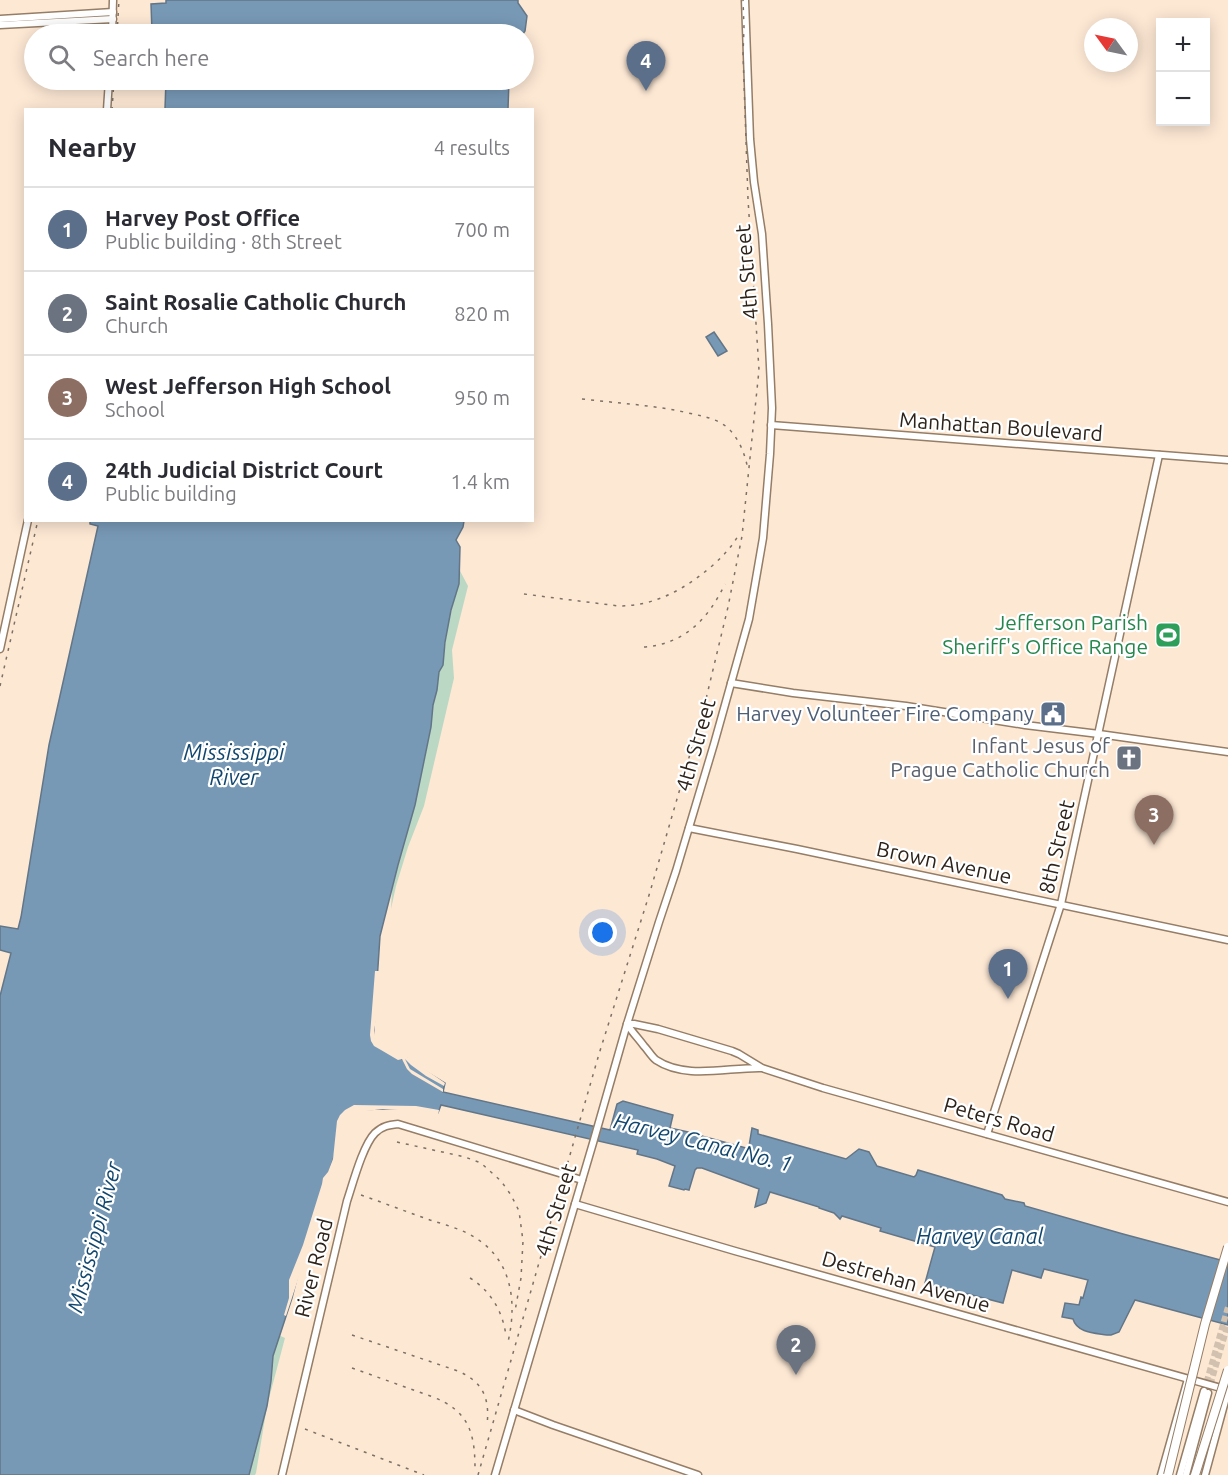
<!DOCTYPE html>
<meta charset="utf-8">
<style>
body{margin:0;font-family:Ubuntu,sans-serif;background:#f7f7f7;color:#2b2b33}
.controls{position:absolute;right:18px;top:18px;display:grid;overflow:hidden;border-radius:0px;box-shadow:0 3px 15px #0003}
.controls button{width:54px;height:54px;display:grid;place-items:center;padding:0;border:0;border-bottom:2px solid #e1e1e2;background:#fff;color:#2b2b33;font:30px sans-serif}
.compass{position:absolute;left:1084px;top:18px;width:54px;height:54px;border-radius:50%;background:#fff;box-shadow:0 3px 15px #0003;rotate:303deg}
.you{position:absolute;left:603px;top:933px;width:21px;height:21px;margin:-15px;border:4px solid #fff;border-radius:50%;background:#1a73e8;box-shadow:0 0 0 9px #1a73e833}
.badge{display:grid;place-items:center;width:39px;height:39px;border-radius:50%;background:#9953c8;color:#fff;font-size:20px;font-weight:700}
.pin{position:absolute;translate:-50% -50px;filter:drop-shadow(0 2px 3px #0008)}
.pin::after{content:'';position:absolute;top:32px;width:21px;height:18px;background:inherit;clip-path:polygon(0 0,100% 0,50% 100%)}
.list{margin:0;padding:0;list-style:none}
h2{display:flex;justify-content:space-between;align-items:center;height:78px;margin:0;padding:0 24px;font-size:26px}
h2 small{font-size:20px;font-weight:400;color:#7c7c81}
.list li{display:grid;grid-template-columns:39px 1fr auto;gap:18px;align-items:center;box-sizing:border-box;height:84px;padding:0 24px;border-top:2px solid #e1e1e2}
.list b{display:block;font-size:22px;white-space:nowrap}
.list p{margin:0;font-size:20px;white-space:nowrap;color:#7c7c81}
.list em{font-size:20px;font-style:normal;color:#7c7c81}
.icon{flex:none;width:33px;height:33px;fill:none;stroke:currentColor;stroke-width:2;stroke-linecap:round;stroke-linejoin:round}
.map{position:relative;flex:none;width:1228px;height:1475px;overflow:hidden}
.search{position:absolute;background:#fff;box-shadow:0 3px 15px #0003;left:24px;top:24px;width:510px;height:66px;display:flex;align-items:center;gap:15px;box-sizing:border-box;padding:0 21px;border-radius:33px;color:#7c7c81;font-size:22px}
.panel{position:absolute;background:#fff;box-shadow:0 3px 15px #0003;left:24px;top:108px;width:510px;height:414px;border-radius:0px}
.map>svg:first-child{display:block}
</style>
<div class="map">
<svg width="1228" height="1475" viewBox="0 0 1228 1475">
<rect width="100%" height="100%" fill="#fde8d4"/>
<g fill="#bbd8c4">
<path d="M459 569 468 586 452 650 454 678 424 806 408 847 396 886 391 909 392 890 407 832 425 758 431 727 433 705 437 690 439 672 443 665 447 630 455 596 459 584Z"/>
<path d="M274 1333 285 1338 267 1406 256 1473 255 1475H242Z"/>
</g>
<g fill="#7899b6" stroke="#627687" stroke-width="1.5">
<path d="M166 0H518V3L527 16 525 31 523 34H169V33L152 32 151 4 166 3Z"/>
<path d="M166 80H509L508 109H165Z"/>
<path d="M714 332 727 351 718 356 706 337Z"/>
<path d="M90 521H464L463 527 456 540 460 547 459 584 451 610 445 642 443 665 439 672 437 690 433 705 431 727 415 805 398 865 380 936 373 1042 402 1059 407 1058 412 1063 445 1083 443 1092 610 1130 617 1104 623 1101 673 1115 670 1128 697 1134 698 1135 746 1148 749 1146 752 1128 758 1130V1134L846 1159 859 1149 869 1152 877 1166 914 1177 916 1175 918 1170 1002 1195 1005 1199 1024 1203 1025 1206 1123 1234 1228 1262V1325L1135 1300 1119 1332 1111 1335H1107C1095 1333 1077 1333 1073 1319L1062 1317 1065 1303 1079 1305 1081 1297 1083 1298 1088 1280 1044 1269 1041 1278 1012 1270 1003 1303 925 1283 935 1247 880 1231 881 1228 842 1216 840 1219 834 1213 819 1208V1207L770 1192 766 1203 755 1207 759 1189 702 1168H697L695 1170 689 1190 685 1189 684 1190 669 1186 675 1166 657 1159 637 1154 638 1150 441 1105 438 1113 415 1108 351 1110 339 1124 335 1154 308 1235 292 1298 273 1356 271 1381 267 1406 249 1475H0V996L11 953 0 950V926L18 929 21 917 49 745 98 526 90 524Z"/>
</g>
<g fill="#fde8d4">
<path d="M375 971H380L379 1003 374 1031 376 1040 401 1055V1057L405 1055 406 1056 445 1083 444 1086 426 1076 411 1065 405 1059 410 1069 443 1089V1092L412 1074 407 1069 402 1059 398 1060 381 1050 374 1046 371 1041 370 1035Z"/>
<path d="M354 1105 416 1106 439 1110 438 1116 415 1111 383 1109 366 1111 353 1113 342 1125 339 1138 338 1155 321 1205 317 1212 304 1261 286 1316 284 1315 289 1298V1280L303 1245 322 1184 323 1178 328 1172 333 1159 337 1121 340 1115 345 1110Z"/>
</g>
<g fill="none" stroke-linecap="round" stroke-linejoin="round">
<g stroke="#d3c1af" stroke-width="6" stroke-dasharray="6 3" stroke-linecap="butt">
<path d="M1204 1391 1228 1307"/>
<path d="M1208 1393 1228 1324"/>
</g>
<defs>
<g id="secondary">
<path d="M0 19 113 12"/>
<path d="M0 25 113 19"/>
<path d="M112 34 113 0"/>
<path d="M107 110 109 80"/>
<path d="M771 425 1228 460"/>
<path d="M0 649 28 520"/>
<path d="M731 683 793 693 906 706 1025 725 1099 734 1228 752"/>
<path d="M689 828 797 849 1228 940"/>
<path d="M762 1068C728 1067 686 1080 656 1060 651 1056 648 1050 644 1046 638 1038 632 1032 627 1024H634L658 1029 732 1051 739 1054 762 1068 823 1088 1228 1202"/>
<path d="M987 1134 1061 904 1159 455"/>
<path d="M575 1204 735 1251 1228 1390"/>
<path d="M514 1410 553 1425 698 1475"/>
<path d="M282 1475 347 1201C353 1183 363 1145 375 1133 382 1126 389 1125 398 1124L582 1180"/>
<path d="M495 1475 593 1143 627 1024 659 922 676 871 714 744 749 619 763 538 770 454 772 408 768 324 762 234 754 182 750 139 745 0"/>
<path d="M1161 1475 1188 1379"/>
<path d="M1180 1475 1204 1391"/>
<path d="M1186 1475 1208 1393"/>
<path d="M1205 1475 1228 1390"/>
</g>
</defs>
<use href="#secondary" stroke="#957d66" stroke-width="9"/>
<use href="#secondary" stroke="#fff" stroke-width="6"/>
<g stroke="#7e7063" stroke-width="1.5" stroke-dasharray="3 6" stroke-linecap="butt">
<path d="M117 34 119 0"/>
<path d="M112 110 114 80"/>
<path d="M582 399C617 403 651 405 684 412 700 416 715 417 728 428 738 438 744 451 747 465"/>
<path d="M524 594 619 606C655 606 685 589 712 566 723 556 732 547 739 534"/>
<path d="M644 647C685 644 708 619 725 584"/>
<path d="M0 686 38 520"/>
<path d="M397 1142 465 1157 481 1163 501 1181 511 1195 519 1211 523 1241 521 1278 515 1311"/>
<path d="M361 1195C384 1203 407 1212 430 1220 443 1224 457 1228 469 1234 511 1256 518 1299 508 1342"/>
<path d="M470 1278C491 1291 503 1312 506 1336"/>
<path d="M352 1335 458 1371C483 1382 490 1398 487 1425"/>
<path d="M352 1368 433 1397C469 1411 475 1433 475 1469"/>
<path d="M305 1429 424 1475"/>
<path d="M478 1475 599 1054 650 892 706 699 728 607 742 536 759 370 748 199 743 54 744 28 743 0"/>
</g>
<defs>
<g id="highway-bridge">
<path d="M1168 1475 1205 1324 1228 1247"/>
<path d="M1195 1475 1228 1370"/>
</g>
</defs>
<use href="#highway-bridge" stroke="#957d66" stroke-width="10" stroke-linecap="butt"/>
<use href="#highway-bridge" stroke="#fff" stroke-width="8"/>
</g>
<defs>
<symbol id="stadium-square" viewBox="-11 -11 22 22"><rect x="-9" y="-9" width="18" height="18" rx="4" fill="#2e9e5b" stroke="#fff"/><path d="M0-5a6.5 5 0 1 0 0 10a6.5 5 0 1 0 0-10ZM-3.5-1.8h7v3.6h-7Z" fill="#fff"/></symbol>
<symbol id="civic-square" viewBox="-11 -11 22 22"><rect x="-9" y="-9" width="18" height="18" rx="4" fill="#5c6f8a" stroke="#fff"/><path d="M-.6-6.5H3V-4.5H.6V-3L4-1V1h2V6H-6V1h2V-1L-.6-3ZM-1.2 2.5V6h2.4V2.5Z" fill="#fff"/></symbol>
<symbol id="church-square" viewBox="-11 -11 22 22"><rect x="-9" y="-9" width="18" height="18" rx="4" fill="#6b7280" stroke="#fff"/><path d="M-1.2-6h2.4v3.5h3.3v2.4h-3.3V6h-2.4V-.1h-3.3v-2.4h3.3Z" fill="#fff"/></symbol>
</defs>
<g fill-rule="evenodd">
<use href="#stadium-square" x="1153" y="620" width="30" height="30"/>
<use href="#civic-square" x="1038" y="699" width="30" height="30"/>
<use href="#church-square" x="1114" y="743" width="30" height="30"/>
</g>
<g text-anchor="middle" stroke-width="4.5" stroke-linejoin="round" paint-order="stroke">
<g font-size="21" fill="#2d231a" stroke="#fff">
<text transform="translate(747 272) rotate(-95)" y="7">4th Street</text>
<text transform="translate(1001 427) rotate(4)" y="7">Manhattan Boulevard</text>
<text transform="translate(696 745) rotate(-74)" y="7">4th Street</text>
<text transform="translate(1057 847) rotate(-77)" y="7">8th Street</text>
<text transform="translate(944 863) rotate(12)" y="7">Brown Avenue</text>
<text transform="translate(999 1120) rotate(16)" y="7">Peters Road</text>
<text transform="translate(556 1210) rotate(-73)" y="7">4th Street</text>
<text transform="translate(314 1268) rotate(-76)" y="7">River Road</text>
<text transform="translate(906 1282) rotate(16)" y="7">Destrehan Avenue</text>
</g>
<g font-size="21" fill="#27864d" stroke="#fff" text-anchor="end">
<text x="1148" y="630">Jefferson Parish<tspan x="1148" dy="24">Sheriff's Office Range</tspan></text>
</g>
<g font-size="21" fill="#4e5e75" stroke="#fff" text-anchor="end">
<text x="1034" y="721">Harvey Volunteer Fire Company</text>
</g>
<g font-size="21" fill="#5b616d" stroke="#fff" text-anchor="end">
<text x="1110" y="753">Infant Jesus of<tspan x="1110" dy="24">Prague Catholic Church</tspan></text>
</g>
<g font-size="22" font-style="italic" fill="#11476f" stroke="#fff">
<text x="234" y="760">Mississippi<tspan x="234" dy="25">River</tspan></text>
<text transform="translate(703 1142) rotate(14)" y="8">Harvey Canal No. 1</text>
<text x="980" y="1244">Harvey Canal</text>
<text transform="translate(94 1237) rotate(-75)" y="8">Mississippi River</text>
</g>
</g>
</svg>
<div class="controls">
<button>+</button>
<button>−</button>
</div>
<svg class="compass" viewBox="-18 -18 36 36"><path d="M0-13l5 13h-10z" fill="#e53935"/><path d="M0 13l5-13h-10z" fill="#7c7c81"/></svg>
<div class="you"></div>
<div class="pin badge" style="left:1008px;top:999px;background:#5c6f8a">1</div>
<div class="pin badge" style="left:796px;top:1375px;background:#6b7280">2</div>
<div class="pin badge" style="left:1154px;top:845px;background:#8d6e63">3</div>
<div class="pin badge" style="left:646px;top:91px;background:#5c6f8a">4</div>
<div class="search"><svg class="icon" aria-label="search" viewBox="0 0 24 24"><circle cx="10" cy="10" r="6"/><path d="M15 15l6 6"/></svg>Search here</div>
<section class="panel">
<h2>Nearby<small>4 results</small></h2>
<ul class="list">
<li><span class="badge" style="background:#5c6f8a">1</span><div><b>Harvey Post Office</b><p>Public building · 8th Street</p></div><em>700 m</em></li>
<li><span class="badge" style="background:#6b7280">2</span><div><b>Saint Rosalie Catholic Church</b><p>Church</p></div><em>820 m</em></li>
<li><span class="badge" style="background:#8d6e63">3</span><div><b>West Jefferson High School</b><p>School</p></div><em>950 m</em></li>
<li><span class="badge" style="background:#5c6f8a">4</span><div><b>24th Judicial District Court</b><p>Public building</p></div><em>1.4 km</em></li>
</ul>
</section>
</div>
